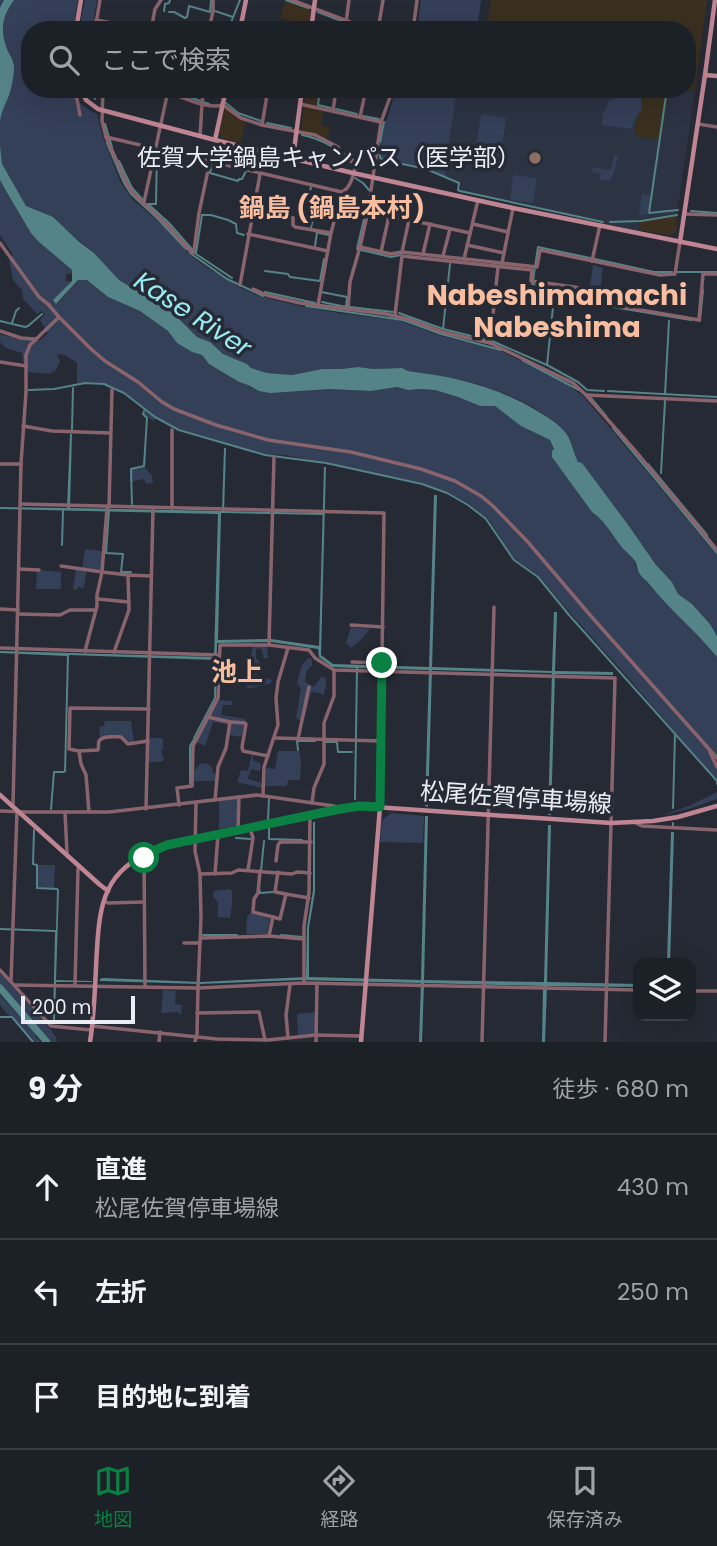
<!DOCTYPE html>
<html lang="ja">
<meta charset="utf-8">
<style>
body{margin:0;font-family:Poppins,"Noto Sans JP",sans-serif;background:#25282f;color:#f1f3f6}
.controls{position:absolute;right:21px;bottom:21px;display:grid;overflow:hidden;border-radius:14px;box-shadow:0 7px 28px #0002}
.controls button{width:63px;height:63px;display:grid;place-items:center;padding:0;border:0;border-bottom:2px solid #3a3e44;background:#1c2027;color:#f1f3f6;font:35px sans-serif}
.scale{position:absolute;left:21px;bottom:18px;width:114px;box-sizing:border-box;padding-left:7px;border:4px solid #eaedf4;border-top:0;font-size:19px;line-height:24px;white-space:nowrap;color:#eaedf4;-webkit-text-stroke:5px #262a34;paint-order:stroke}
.stop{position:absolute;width:21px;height:21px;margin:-16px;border:5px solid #0b8043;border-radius:50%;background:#fff}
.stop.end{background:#0b8043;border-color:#fff;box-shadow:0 2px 7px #0008}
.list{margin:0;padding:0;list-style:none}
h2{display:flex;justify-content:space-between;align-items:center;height:91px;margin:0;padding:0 28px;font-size:30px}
h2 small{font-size:23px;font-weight:400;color:#a0a3a7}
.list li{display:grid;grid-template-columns:46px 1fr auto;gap:21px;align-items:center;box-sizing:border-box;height:105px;padding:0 28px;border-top:2px solid #3a3e44}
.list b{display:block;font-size:26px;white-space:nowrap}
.list p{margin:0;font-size:23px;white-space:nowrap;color:#a0a3a7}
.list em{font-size:23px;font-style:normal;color:#a0a3a7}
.icon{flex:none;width:38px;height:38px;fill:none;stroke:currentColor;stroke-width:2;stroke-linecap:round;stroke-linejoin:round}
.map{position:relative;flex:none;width:717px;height:1042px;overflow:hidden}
.search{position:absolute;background:#1c2027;box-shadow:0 7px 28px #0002;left:21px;right:21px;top:21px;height:77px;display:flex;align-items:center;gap:18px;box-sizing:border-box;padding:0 24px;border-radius:28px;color:#a0a3a7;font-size:26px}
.sheet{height:406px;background:#1c2027}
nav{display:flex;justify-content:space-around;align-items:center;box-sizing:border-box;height:98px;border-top:2px solid #3a3e44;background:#1c2027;font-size:19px;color:#a0a3a7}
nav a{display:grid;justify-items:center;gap:4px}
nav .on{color:#0b8043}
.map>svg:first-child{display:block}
</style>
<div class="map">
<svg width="717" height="1042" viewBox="0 0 717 1042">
<rect width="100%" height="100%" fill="#262a34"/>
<g fill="#3b2f20">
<path d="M286 0 311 10 308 28 280 18Z"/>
<path d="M306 89H321L318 108 324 111 321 125 330 127 327 140 301 131Z"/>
<path d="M225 103 240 117 246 119 241 143 222 138 219 134Z"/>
<path d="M677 214 676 232 670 235 638 230 640 220Z"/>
</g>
<path fill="#2c3343" d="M396 89H601L622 93 630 89H638L642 109 637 117 660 140 669 89 695 91 677 214 640 220 638 231 459 192 461 184 458 181 426 168 393 161 388 162 380 156V146L385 122 387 120Z"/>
<g fill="#393020">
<path d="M491 0H707L695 91 675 89H687V30H486Z"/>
<path d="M638 89H669L661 140 635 136 637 117 642 109Z"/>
</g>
<g fill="#343f58">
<path d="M0 0H78L73 30H30V89H72C75 102 86 109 97 114L103 137 121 183 132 199 166 228 190 255 206 267 239 287 259 296 300 306 338 313 398 320 441 336 499 350 568 385 584 397 717 555V636L710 624 692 604 678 594 672 582 656 565 629 526 582 464 578 462C574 454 572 444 568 436 560 424 546 416 534 408 495 385 453 377 408 371L402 368 373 369 358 367 341 369H322L292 375 267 373 251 368 247 364 223 354 210 342 197 337 173 313 119 280 94 253 82 243 78 241 39 242 72 270V273L66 274V281H72L57 296V304L78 280H87L108 297 140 311 168 331 177 343 192 352 202 355 209 364 239 382 248 385 252 388 329 389 371 391 397 387 408 390 421 389 435 390 458 397 480 406H495L531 431 550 440 563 470 592 512 599 517 614 534 621 547 634 559 637 570 649 585 664 601 670 606 701 637 717 657V781L624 673 570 613 539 576 515 559 488 519 469 504 447 492 422 483 326 463 285 455 265 454 180 429 157 417 153 421 144 414 146 409C122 390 109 379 77 383V363L65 355 57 354 60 361 56 370 50 374 27 372V365L23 363 22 353 6 348 0 342V325V334L21 340H40L48 333 40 320 45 314 41 311 37 314 23 299 22 290 13 280 9 259 13 255 0 235Z"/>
<path d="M85 0H97L92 30H79Z"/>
<path d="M421 0H481L477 30H417Z"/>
<path d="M396 89H457L446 160H442L447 177 426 168 393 161 388 162 380 156V146L385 122 387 120Z"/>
<path d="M635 89H638L640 92 642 109 634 121 632 129 602 125 603 113 609 101 621 96 627 97 632 94Z"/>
<path d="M481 114 506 118 500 164 474 160Z"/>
<path d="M614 155 618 156 614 173 609 181 599 179 600 174 591 172 593 167 611 170Z"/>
<path d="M513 175 537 178 533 203 510 200Z"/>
<path d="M642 194 651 195 648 214 641 216 639 212Z"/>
<path d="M593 265 603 268 600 294 586 291 587 287 590 285Z"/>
<path d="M143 466 152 475 153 483 146 484 144 479 130 482V468Z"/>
<path d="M85 549 103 551 101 571 87 569 84 588 78 587 77 590 73 589 76 569 82 570Z"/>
<path d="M37 570 61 572V589H36Z"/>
<path d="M351 627 370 629 363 638 351 648 346 643Z"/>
<path d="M255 646H267L268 658H264L261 648 256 649V658L260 663 255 675 272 680 270 684 247 689 246 682 254 665 251 657 252 649Z"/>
<path d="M308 658 312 659V665L307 670 305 682 314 687 321 677 326 678V684L324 695 315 692 311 693 304 720H299L296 718 301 689 297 683 302 665Z"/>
<path d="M219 700 232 701 233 705H223L221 715 246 719 241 737 230 735 229 725 213 722 205 746 196 742Z"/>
<path d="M105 721H131L134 742H125L124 737H100L99 727 104 726Z"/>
<path d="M151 738H162L163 740V749L161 751 164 758 163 761 160 762H148L149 740Z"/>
<path d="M278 751H299L301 761 300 780H288L287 786H265L266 768 275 769Z"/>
<path d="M252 754H254L253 760 261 764 260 771 251 769 248 779 262 783V788L237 782 241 770 248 771Z"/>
<path d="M207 763 212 768 213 773 216 774 215 781H194V771L200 764Z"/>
<path d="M717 792V799L692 808 659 816 689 806Z"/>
<path d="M238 799 237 826 219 829V801Z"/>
<path d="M391 813 424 816 423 843 380 842 382 820Z"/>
<path d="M38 865H55L54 888 38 887Z"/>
<path d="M229 889 232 891V905L230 918 218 917V903L213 896 214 891Z"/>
<path d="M251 912 270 919 267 934H246L247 917Z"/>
<path d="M0 973 50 1029 56 1037 57 1042H52L0 984Z"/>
<path d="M163 990 176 991 175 1004 182 1005 181 1015 177 1012 161 1013Z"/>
<path d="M0 995 36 1034 35 1036 41 1042H34L12 1016H9L0 1005Z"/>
<path d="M315 1012V1034L298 1036 297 1014Z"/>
</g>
<g fill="#558488">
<path d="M4 0H14C3 15 0 27 6 46 8 54 14 59 14 67 14 75 12 87 9 95 6 104 1 111 0 122V8Z"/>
<path d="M0 146 2 164 26 206 53 217 78 241 94 253 119 280 173 313 197 337 210 342 223 354 247 364 251 368 267 373 292 375 322 369H341L358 367 373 369 402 368 408 371C455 377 492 385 534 409 546 416 560 424 568 436 572 444 574 454 578 462L582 463 629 526 656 565 672 582 678 594 692 604 710 624 717 636V657C696 631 670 610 649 584 646 580 640 576 638 571 637 568 637 564 635 561 631 555 624 551 620 545 611 533 605 521 592 512L552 457V451L554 449 550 440 521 426 495 406H480L458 397 435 390 421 389 408 390 397 387 371 391 329 389 270 393 259 391 248 385 239 382 209 364 202 355 192 352 177 343 168 331 140 311 108 297 87 280H78L56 304 53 300 72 281V270L39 242 31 233 9 196 0 180Z"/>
<path d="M70 434H72L70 508 222 511 224 448H226L224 513H221L218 640 271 639 319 646 324 467H326L321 655 333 664 429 667 434 495H437L432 667 552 671 554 612H557L555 671 613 672V675L555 674 551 815H548L552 673 432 670 428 807 425 806 429 670 358 668 356 800H354L356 668 332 667 319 657 318 649 271 642 217 643 216 698 195 738H193L214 698 215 660 69 655 66 772H64L67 656 0 653V651L214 657 218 514 0 509V507L67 508Z"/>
<path d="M425 816H428L424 980 544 982 548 825H551L547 982 638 984V987L547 986 545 1042H542L543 986 424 983 422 1042H419L421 983 301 980 200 984 100 981V979L103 978 200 982 306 977 307 927 313 890V822H315V892L309 928V977L421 980Z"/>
<path d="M671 832H674L670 963H667Z"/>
<path d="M57 889H59L56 980 92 981V982H56L55 1022H53L55 932 0 930V928L56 930Z"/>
</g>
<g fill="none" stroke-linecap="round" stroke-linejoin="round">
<g stroke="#558488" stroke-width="2">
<path d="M286 0 308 8"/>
<path d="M164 11 165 4 169 3 170 0"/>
<path d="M215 11 233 17"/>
<path d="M169 12H174L185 18 187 17 189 6 210 12 211 1"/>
<path d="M318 12 344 22"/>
<path d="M349 24 364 30"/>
<path d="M228 30 240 0"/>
<path d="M94 89 95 99"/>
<path d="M167 89 209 104"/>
<path d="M320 89 318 105 331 108"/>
<path d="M667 89 649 213 678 210"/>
<path d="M226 103 238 113 261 121"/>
<path d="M336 109 357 114"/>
<path d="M363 116 379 119"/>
<path d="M267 123 291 128"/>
<path d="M105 124 112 147"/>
<path d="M302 135C323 139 340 151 358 163L357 169"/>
<path d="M380 142 384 122"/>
<path d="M107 143 124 183 131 194 159 220 186 249"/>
<path d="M379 147 380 158 391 163 393 162 426 169 459 183 458 190 460 191 603 222"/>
<path d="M119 161 132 188 142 199"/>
<path d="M212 164 210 173 238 181 239 179H242L246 171"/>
<path d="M355 178 363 183 369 190"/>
<path d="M311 187 308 199 318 202 311 227"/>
<path d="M148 204H156L157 151"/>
<path d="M148 204 169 223 196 254 232 278"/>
<path d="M367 206 357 249 391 257 401 255"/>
<path d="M691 211 717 213"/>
<path d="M610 222 641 221 677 215"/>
<path d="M319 233 329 235"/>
<path d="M315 246 317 233 316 232"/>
<path d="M190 253 227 279 263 296"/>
<path d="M196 253 202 215H211L228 220 236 224 237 233 244 235"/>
<path d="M595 259 654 272H672"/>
<path d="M265 271 288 274 290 277 320 281 324 259"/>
<path d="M677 272H717"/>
<path d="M533 280 538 247 590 258"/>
<path d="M532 284 555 287H558L557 290 609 299 608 307"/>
<path d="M321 291V292L347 297 346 307 322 302"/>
<path d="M265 292 315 303"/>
<path d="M306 306 403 320 441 334 501 350"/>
<path d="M350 307 393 312"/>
<path d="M613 307 691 320"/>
<path d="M399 313 443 329 488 340"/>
<path d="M0 321 25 327 28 326 42 314"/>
<path d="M700 321 703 290"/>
<path d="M12 323 16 311 19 308"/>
<path d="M443 329 450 264"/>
<path d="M492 341 547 365 578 382 587 390 604 391"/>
<path d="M522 360 579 390"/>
<path d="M547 365 555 288"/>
<path d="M29 390 54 389 85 383 104 384 124 393 155 417 179 430 265 455 326 463 422 484 447 493 468 505 486 519 514 560 538 577 569 615 717 781V784"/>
<path d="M608 391 717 397"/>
<path d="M665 394 669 321"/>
<path d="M591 398 606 416"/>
<path d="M613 428 717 553"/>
<path d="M72 430 73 388"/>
<path d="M648 464 707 535"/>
<path d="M661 473 665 401"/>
<path d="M132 504 131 469 144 466 147 418 143 414 144 411"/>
<path d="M109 511 106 553 123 554 121 572H131"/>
<path d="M224 512 270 513"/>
<path d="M274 513 323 514"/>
<path d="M62 545 63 511"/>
<path d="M326 742H337L338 752H352"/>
<path d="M298 750 297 741H315"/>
<path d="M190 783V746L195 738"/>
<path d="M673 808 675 734"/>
<path d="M51 809 54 772H64"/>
<path d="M268 821 269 799"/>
<path d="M673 826V823"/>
<path d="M269 828V839L302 840"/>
<path d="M34 830 33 864 37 865V888L57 889"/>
<path d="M236 838 251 839"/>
<path d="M261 871 264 841"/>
<path d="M260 891V893L273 892"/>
<path d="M203 935H237"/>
<path d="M281 935 302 937"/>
<path d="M0 1017H12L33 1042"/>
</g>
<path stroke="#558488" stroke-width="7" d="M0 988 47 1042"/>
<g stroke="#8a646d" stroke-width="3.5">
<path d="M292 0 371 30"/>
<path d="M96 20 150 30"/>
<path d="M95 30 100 0"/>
<path d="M151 30 155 9 161 0"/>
<path d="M209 30 213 11V0"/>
<path d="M345 30 349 0"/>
<path d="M378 30 383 0"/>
<path d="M413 30 417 0"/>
<path d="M75 89 80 115"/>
<path d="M103 89 102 121 106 137 127 184 133 193 167 225 192 253 194 251 199 213 210 161"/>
<path d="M159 89C178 94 203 110 223 105L241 118 262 125 315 135 338 147 343 157 356 164C353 174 352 187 342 192L331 233 318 305"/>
<path d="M393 89 381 122 368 211 360 247 391 254 402 252 537 267 540 250 660 275 675 274 680 242"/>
<path d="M300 104 381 122"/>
<path d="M333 111 336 89"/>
<path d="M360 117 366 89"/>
<path d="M698 124 717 127"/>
<path d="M262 125 268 89"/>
<path d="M200 136 203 89"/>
<path d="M106 137 342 192"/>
<path d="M144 202 168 91"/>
<path d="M253 206 279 211 280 214 293 218V225L295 227 331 233"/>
<path d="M368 211 470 233"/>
<path d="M685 214 717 215"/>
<path d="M473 224 508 232"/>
<path d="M248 234 328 251"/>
<path d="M0 243 39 297 48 304 59 317 91 349 105 361 138 382 162 402 174 409 216 425 268 440 351 452 421 469 455 481 481 496 493 506 527 541 590 615 717 758"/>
<path d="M467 245 504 253"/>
<path d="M381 252 389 216"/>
<path d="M402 252 409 220"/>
<path d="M423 254 430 224"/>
<path d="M443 256 450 229"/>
<path d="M464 259 478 200"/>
<path d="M592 261 600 225"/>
<path d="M502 263 513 208"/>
<path d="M240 285 264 152"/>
<path d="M253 289 266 295 300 303 386 314 408 319 442 332 490 343 573 383 586 395 638 454 717 550"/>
<path d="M348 309 350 282 360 247"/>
<path d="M395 315 402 256 532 270 531 281 581 288 586 293 611 297V305L699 320 703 274H717"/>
<path d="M0 331 21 338 34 339"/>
<path d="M490 343 498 267"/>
<path d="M0 362 26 366"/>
<path d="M112 390 109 507 107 508 102 572 128 575"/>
<path d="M586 395 717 401"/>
<path d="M23 426 52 431 110 433"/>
<path d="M172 430V508"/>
<path d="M0 464H21"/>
<path d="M21 504 384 513 380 807"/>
<path d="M61 566 102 572 97 595V606L85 651"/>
<path d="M19 569 39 570"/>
<path d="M98 599 129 602"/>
<path d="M0 609 18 610"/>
<path d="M18 614 60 615 70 610H95"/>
<path d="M351 625 383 627"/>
<path d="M269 644 274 457"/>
<path d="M0 648 219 655"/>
<path d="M114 652 129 610 128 575 151 576"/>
<path d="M352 662 382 663"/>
<path d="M208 717 230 722 226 748 218 767 215 800"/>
<path d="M231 722 245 723 246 724 242 747 243 751 268 756"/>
<path d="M275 738 381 741"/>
<path d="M298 739 309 687"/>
<path d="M79 751 69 749 70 708 149 709"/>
<path d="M710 752 717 767"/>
<path d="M263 796 264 767 278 725 276 698 278 682 288 648"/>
<path d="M196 802 257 795 334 806 340 809"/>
<path d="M312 803 314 788 324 764V723L334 696V670"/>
<path d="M13 805 21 464 26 392V355L30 345 59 317"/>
<path d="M179 805 177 788 192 786 193 746 218 698 220 645H269L309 650 315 658 334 670 615 678 605 1042"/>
<path d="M146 809 153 508"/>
<path d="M0 811 27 812H109L196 802 195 851 200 874 201 918 198 988 14 985"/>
<path d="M65 812 67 853"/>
<path d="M89 812 86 775 81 764 79 751 98 750C99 747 98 744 99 741 103 735 115 737 121 737L128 744 148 741"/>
<path d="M636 823 642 826 717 830"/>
<path d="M238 831 239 797"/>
<path d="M144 855 145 986"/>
<path d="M276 861 278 845 280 842H311"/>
<path d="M248 870 253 838 250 828"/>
<path d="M260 871 258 893 254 899 253 912 273 917 269 936"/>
<path d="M278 872 275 892 286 894"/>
<path d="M200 874 232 873 238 870 292 874 297 872 310 873"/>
<path d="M215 874 218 835"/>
<path d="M104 901 108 903 144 902"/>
<path d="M273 917 280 919 286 894 309 898"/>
<path d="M201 938 269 936 304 939"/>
<path d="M184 943H200"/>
<path d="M0 970 51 1026 91 1030"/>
<path d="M11 981 17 811"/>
<path d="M304 983V926L309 892 310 815"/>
<path d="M75 985 78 869 79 867"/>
<path d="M691 991H717"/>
<path d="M197 1013 259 1012 265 1040"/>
<path d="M92 1026 217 1039 268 1040 316 1035 361 1036"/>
<path d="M288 1038 286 1015 290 985"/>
<path d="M159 1042 160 1032"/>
<path d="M195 1042 197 1034 198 988 304 983 638 990"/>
<path d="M316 1042 317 983"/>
<path d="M482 1042 494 607"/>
</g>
<g stroke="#c08593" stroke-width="4.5">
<path d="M76 30 81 0"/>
<path d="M240 30 246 0"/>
<path d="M311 30 315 0"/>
<path d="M705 75 717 76"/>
<path d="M81 89 86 100 98 109 215 140 353 173 513 208 717 249"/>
<path d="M215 140 226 89"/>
<path d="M293 158 302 89"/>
<path d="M680 242 705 75 715 0"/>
<path d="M0 795 99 884 108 891"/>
<path d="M90 1042C95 1011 95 980 97 949 100 891 110 866 167 845L360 806 611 823 653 821 678 817 717 806"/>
<path d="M361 1042 380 807"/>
</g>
</g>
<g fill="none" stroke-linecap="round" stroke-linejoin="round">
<path stroke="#0b8043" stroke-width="9" d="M144 858V855L167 845 340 809 360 806 380 807 382 663"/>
</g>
<circle fill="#8d6e63" stroke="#262a34" stroke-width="2.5" cx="535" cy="158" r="7"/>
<g text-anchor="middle" stroke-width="7" stroke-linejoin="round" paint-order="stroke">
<g font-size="24" fill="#eaedf4" stroke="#262a34" text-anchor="end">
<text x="521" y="166">佐賀大学鍋島キャンパス（医学部）</text>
</g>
<g font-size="24" fill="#eaedf4" stroke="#262a34">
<text transform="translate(516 798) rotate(4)" y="8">松尾佐賀停車場線</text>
</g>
<g font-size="26" font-weight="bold" fill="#f9be9f" stroke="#262a34">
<text x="332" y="217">鍋島 (鍋島本村)</text>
<text x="237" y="681">池上</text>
</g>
<g font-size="26" font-style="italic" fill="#98ebf2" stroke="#262a34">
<text transform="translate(193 314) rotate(33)" y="9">Kase River</text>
</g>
<g font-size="28" font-weight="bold" fill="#f9be9f" stroke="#262a34">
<text x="557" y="305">Nabeshimamachi<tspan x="557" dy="32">Nabeshima</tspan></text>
</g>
</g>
</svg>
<div class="controls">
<button><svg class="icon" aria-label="layers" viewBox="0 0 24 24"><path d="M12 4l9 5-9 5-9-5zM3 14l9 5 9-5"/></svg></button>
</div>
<div class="scale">200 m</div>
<div class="stop" style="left:144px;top:858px"></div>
<div class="stop end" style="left:382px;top:663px"></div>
<div class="search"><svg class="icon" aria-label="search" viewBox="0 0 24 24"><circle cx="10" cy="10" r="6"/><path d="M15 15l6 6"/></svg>ここで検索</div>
</div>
<section class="sheet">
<h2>9 分<small>徒歩 · 680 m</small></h2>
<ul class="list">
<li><svg class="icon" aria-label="ahead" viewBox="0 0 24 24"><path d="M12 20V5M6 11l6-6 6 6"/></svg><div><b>直進</b><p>松尾佐賀停車場線</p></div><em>430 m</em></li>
<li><svg class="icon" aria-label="left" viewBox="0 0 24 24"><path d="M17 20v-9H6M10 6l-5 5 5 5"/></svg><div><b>左折</b></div><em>250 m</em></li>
<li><svg class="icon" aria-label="arrive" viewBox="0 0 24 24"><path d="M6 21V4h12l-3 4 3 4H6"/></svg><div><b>目的地に到着</b></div></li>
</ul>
</section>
<nav>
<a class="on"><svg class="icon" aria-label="map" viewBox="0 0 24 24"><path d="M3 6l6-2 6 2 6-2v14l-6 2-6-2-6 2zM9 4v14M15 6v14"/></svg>地図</a>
<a><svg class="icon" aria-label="directions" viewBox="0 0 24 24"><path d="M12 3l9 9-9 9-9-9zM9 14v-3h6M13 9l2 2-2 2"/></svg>経路</a>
<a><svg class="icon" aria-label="saved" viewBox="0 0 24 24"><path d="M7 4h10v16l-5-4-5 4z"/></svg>保存済み</a>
</nav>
